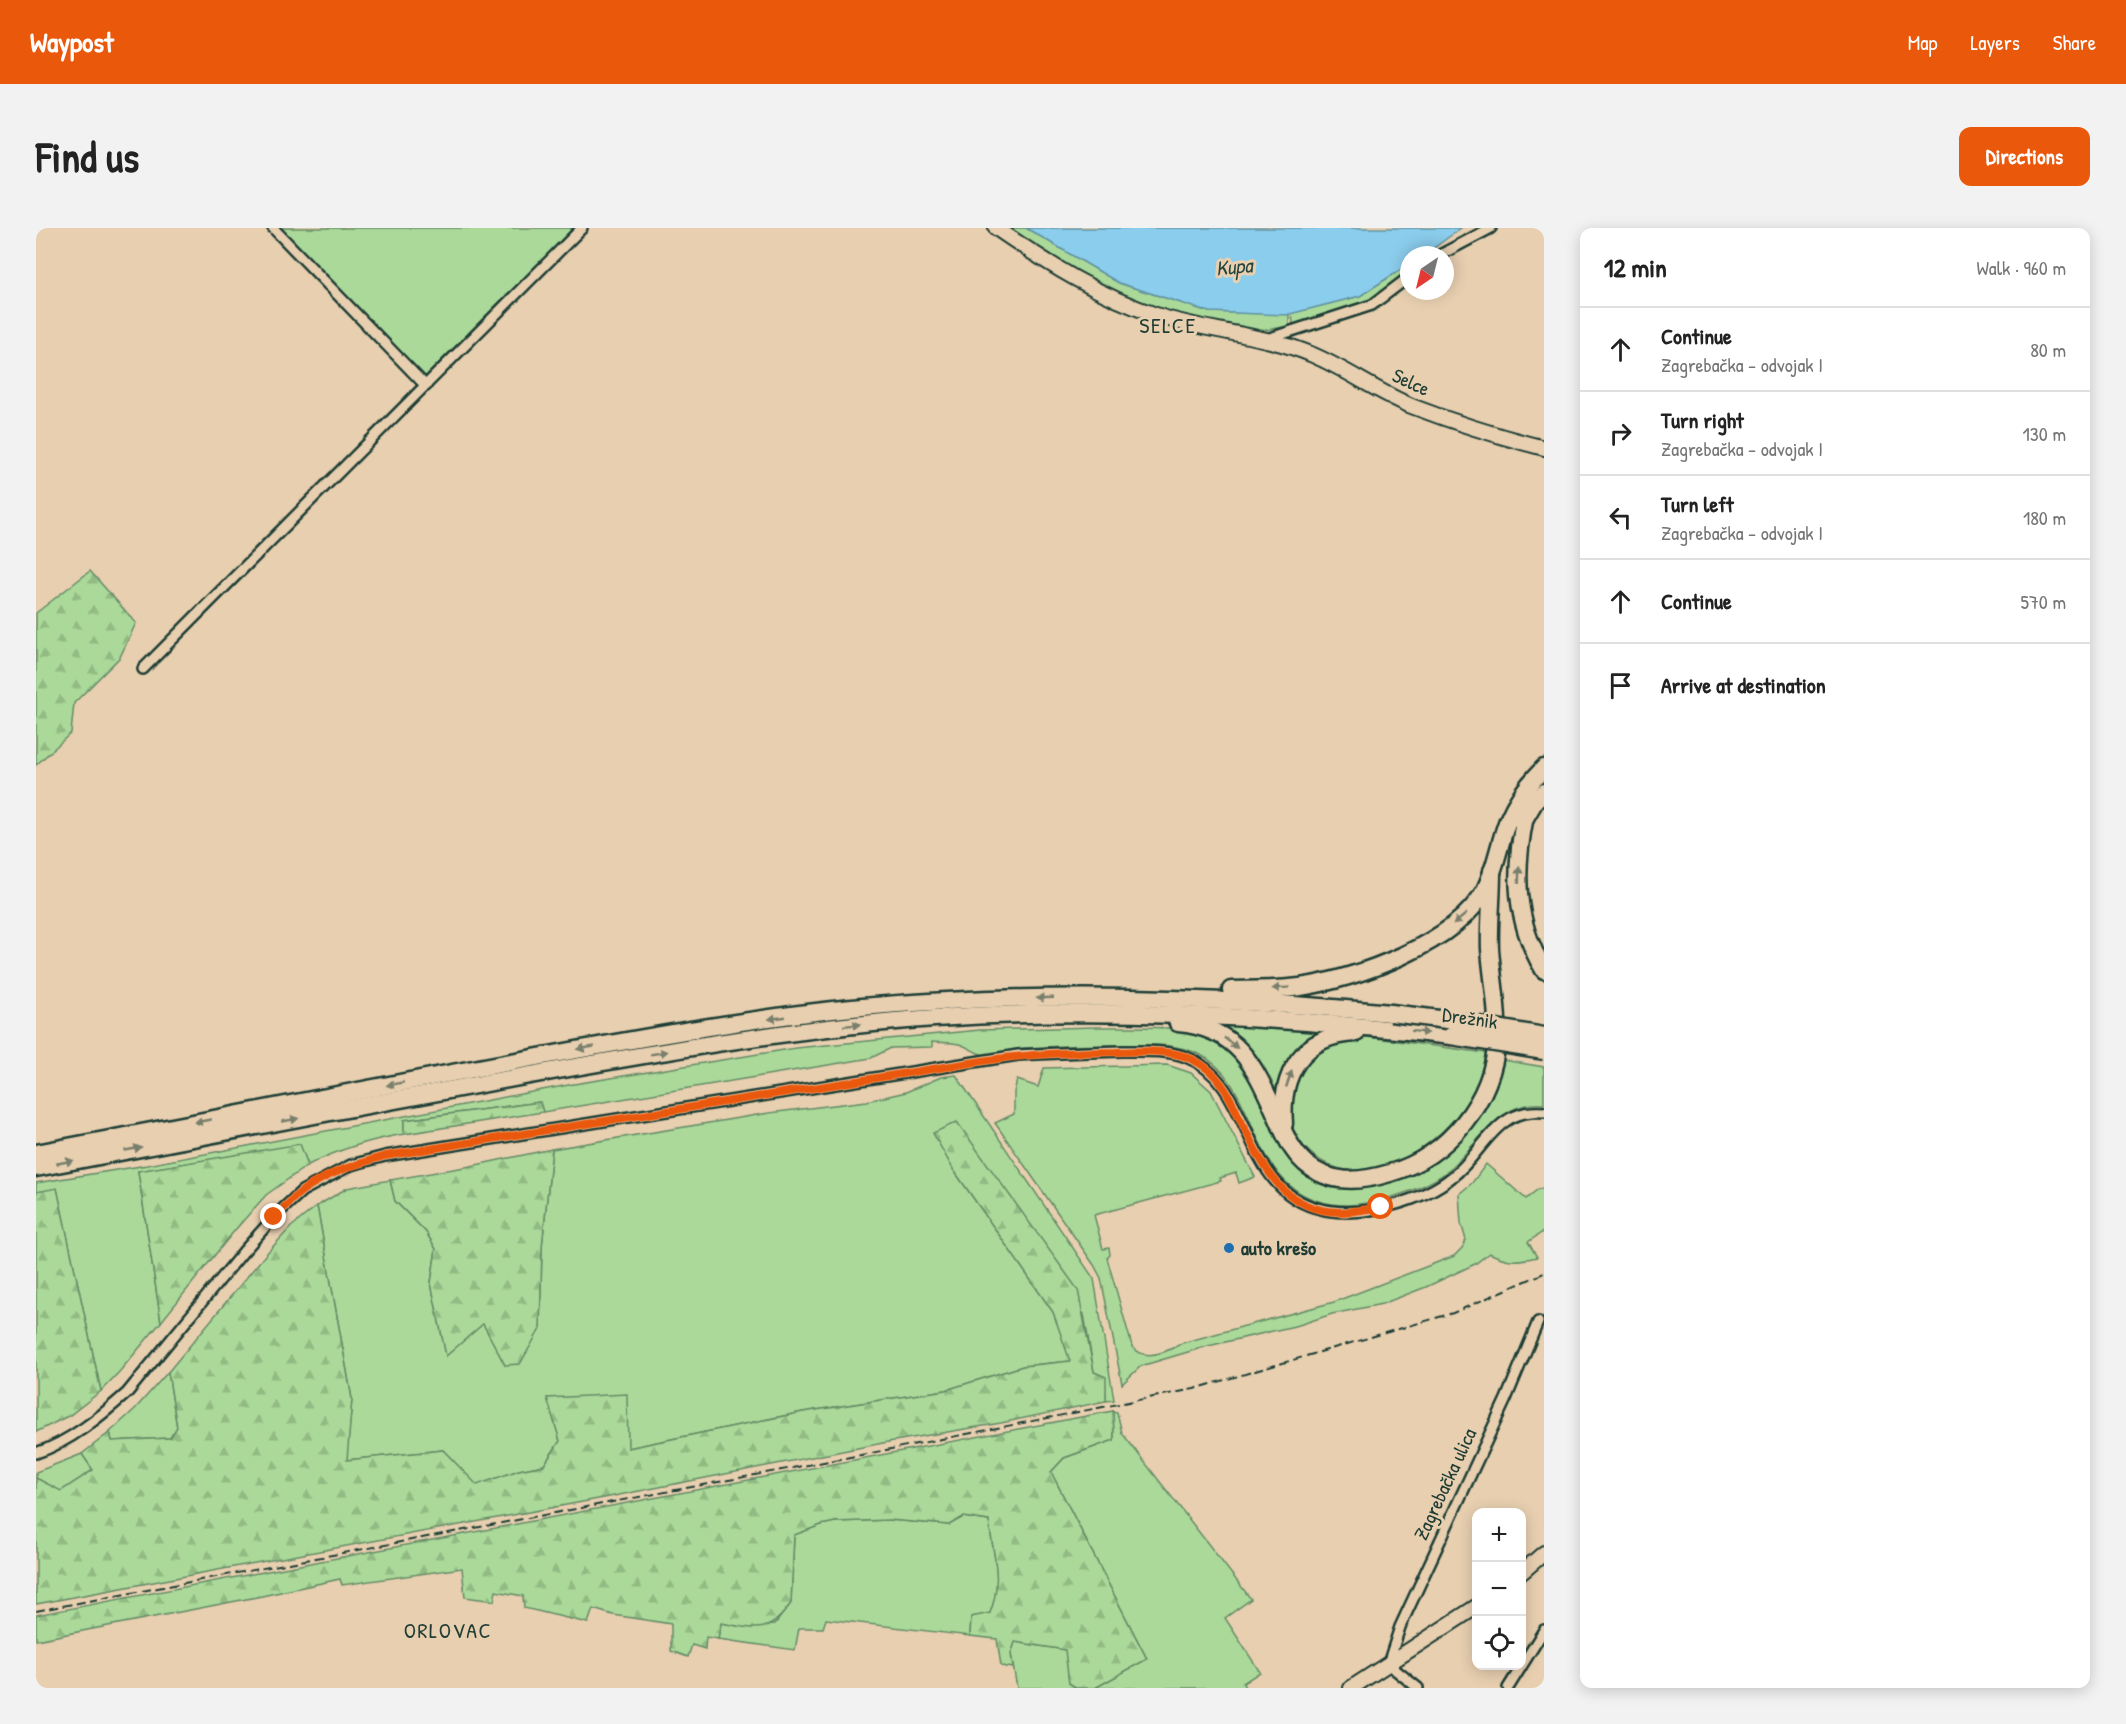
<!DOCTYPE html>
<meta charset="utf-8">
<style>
body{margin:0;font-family:"Patrick Hand",sans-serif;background:#f2f2f2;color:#222}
.controls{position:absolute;right:18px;bottom:18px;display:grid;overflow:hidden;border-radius:12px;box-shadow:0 3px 15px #0003}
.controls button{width:54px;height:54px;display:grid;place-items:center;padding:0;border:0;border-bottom:2px solid #e0e0e0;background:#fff;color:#222;font:30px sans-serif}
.compass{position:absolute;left:1364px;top:18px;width:54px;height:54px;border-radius:50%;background:#fff;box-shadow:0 3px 15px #0003;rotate:215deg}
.stop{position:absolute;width:18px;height:18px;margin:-14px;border:4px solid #ea580c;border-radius:50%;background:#fff}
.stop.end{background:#ea580c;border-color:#fff;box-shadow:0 2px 6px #0008}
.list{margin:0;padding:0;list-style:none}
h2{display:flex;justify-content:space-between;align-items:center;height:78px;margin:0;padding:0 24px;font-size:26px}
h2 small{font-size:20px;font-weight:400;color:#767676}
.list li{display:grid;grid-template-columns:39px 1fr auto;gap:18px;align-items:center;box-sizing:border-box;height:84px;padding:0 24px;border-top:2px solid #e0e0e0}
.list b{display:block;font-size:22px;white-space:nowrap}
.list p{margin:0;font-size:20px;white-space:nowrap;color:#767676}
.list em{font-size:20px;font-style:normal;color:#767676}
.icon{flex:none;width:33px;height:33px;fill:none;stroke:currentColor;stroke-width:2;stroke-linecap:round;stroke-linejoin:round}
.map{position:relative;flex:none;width:1508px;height:1460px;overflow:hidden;border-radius:12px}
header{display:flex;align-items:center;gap:36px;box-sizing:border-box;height:84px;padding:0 30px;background:#ea580c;color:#fff}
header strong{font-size:28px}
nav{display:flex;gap:33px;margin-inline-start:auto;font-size:21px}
.intro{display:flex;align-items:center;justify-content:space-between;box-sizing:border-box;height:144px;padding:0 36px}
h1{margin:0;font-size:42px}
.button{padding:15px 27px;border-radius:12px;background:#ea580c;color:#fff;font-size:21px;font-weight:700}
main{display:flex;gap:36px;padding:0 36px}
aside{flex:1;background:#fff;border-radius:12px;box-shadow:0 3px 15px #0003}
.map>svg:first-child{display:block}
</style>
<header>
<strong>Waypost</strong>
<nav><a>Map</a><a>Layers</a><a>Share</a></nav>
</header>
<div class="intro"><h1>Find us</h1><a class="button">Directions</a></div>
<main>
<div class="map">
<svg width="1508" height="1460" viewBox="0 0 1508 1460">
<defs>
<pattern id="forest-firs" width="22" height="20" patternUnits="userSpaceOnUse" patternTransform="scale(1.5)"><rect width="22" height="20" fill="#aad999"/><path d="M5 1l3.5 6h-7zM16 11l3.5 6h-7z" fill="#92bb84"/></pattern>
</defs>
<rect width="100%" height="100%" fill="#e8cfb0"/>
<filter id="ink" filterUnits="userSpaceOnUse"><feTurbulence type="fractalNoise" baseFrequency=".0167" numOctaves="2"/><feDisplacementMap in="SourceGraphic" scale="12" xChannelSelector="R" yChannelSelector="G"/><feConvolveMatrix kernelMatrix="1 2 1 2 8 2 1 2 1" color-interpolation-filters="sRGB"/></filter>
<g filter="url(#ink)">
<g fill="#aad999" stroke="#648b66" stroke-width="1.5">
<path d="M243 0H537L388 154Z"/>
<path d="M969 0H990L1083 55 1173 84 1253 86V98L1224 103 1216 102C1178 95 1139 89 1103 75 1055 57 1013 27 969 0Z"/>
<path d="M1373 36V44L1332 73 1316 80 1257 97 1256 85 1324 68Z"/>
<path d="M1183 796 1299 801 1242 866H1238Z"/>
<path d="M1061 799C1101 800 1151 794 1186 816 1217 836 1226 877 1241 908 1246 919 1252 930 1261 938 1268 944 1288 955 1297 958 1334 970 1398 938 1424 911 1446 889 1458 862 1467 832L1508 839V876C1463 872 1444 914 1415 940 1391 962 1328 981 1296 976 1209 963 1227 858 1163 826 1137 814 1107 817 1079 817 1048 817 1018 818 988 820 977 821 957 828 948 827 939 825 931 818 923 816 914 814 904 815 896 814V819L855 820 835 830 507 884 503 874 368 892V906C333 912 303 921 272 937L264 917 102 943 125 1094 84 1143 65 1163 21 961 0 964V955L111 937 538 856 760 820 944 802Z"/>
<path d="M1324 808 1450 825C1447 840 1443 855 1435 868 1407 916 1331 970 1277 927 1263 916 1254 902 1254 885 1254 877 1252 864 1254 857 1258 846 1274 829 1281 819Z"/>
<path d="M1131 837 1155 845 1175 863 1219 949 1203 955 1200 945 1184 950 1185 953 1058 987 1067 1021 1073 1020 1074 1027 1071 1030 1096 1118C1108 1135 1131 1124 1146 1115L1298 1074 1418 1028 1426 1020 1430 1012 1425 995 1423 966 1436 955 1450 936 1490 971 1502 961 1508 960V1003L1492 1014 1501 1029C1479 1034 1473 1034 1453 1025L1439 1036 1390 1059 1346 1076 1296 1086 1263 1097 1172 1118 1105 1138 1086 1156 1065 1050 1058 1037 959 895 978 886V864L981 852 1002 859 1008 840Z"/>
<path d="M920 847 1058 1051 1078 1172 1070 1173 1069 1149 1058 1144 1048 1086 917 941 1017 1084 1035 1133 987 1138 910 1162 767 1184 592 1220 512 1171 524 1213 508 1237 483 1242 441 1258 407 1222 310 1232 316 1171 281 978 311 960 354 952 359 973 390 1004 400 1021 395 1055 410 1127 447 1095 469 1137 504 1101 506 1019 516 921 733 885 831 873 870 864 905 849Z"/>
<path d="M132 1144 141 1200 134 1210 76 1213 74 1204 99 1181Z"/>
<path d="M1077 1183 1081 1184 1086 1205 1215 1371 1189 1390 1224 1444 1207 1455 1209 1460H1059L1111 1431 1015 1244 1028 1230 1078 1212Z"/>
<path d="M46 1226 57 1242 25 1264 0 1250V1244Z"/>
<path d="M927 1289 953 1293C957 1329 968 1349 954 1386L935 1389 934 1408 790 1391 787 1400H763L759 1422 682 1411 685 1395 702 1398 739 1396 755 1375 758 1307 785 1297 799 1294 853 1292 913 1297Z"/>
<path d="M979 1414 1030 1422 1033 1455 1041 1460H981L975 1426Z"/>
</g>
<g fill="url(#forest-firs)" stroke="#648b66" stroke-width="1.5">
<path d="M54 343 100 395 84 429 38 475 35 505 0 537V385Z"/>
<path d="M504 874 507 884 368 906V892Z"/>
<path d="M921 894 1042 1062 1058 1144 1070 1149V1173L965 1195 852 1214 573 1269 0 1376V1250L25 1263 57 1242 46 1226 74 1204 76 1213 134 1210 141 1199 132 1144 230 1026 255 999 281 978 316 1171 311 1232 407 1222 441 1257 483 1242 508 1237 524 1213 511 1170 591 1166 592 1220 767 1184 910 1162 987 1138 1034 1133 1017 1084 917 941 897 905Z"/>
<path d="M264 916 272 937 230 967 199 1002 125 1094 102 943Z"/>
<path d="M516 921 506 1019 504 1101 484 1136 469 1137 447 1096 410 1128 395 1055 400 1021 390 1004 359 973 354 952 435 938Z"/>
<path d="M21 960 65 1163 34 1187 0 1204V964Z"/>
<path d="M1077 1183 1078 1212 1028 1230 1015 1244 1111 1431 1059 1460H1041L1033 1455 1029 1422 979 1414 975 1426 977 1440 965 1438 961 1411 934 1408 935 1389 954 1385C967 1351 957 1327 953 1293L927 1289 913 1297 853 1292 799 1294 785 1297 758 1307 755 1375C733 1408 720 1401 685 1395L682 1411 670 1409 669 1421 656 1417 652 1429 635 1423V1396L577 1387 557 1381 552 1395 488 1380 487 1368 460 1363 458 1373 429 1369 426 1340 306 1357 304 1351 226 1368 0 1412V1387Z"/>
</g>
<path fill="#8bcded" stroke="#6093a3" stroke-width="1.5" d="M990 0H1425L1388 27H1373V36L1324 68 1250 87 1173 84 1083 55Z"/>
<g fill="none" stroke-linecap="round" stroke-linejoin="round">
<defs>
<g id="street">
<path d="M237 0 390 158"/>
<path d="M1404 27 1455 0"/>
<path d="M1231 111 1336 77 1373 49"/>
<path d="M107 441 546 0"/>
<path d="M0 1225C34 1214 65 1188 91 1165L207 1024 238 989 266 963 315 937 349 928 982 827C1017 825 1052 824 1087 823 1107 823 1131 822 1150 829 1223 857 1202 972 1296 983 1332 988 1388 972 1416 949 1448 925 1459 879 1508 884"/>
<path d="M1382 1460 1352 1436 1364 1399 1470 1171 1502 1094"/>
<path d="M1472 1460 1508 1402"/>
</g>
<g id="primary">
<path d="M960 0C1011 35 1064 69 1123 88 1174 104 1228 106 1277 127 1312 142 1343 165 1378 179 1420 195 1465 209 1508 220"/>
<path d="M1486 1344 1508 1325"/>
<path d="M1315 1460 1440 1379"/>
</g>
<g id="highway">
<path d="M1489 588C1478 643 1478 692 1508 742"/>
<path d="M1486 595 1499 573 1508 564"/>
<path d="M1195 762C1218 762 1241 762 1264 759 1321 751 1420 715 1449 662 1460 640 1463 615 1472 592 1480 573 1493 555 1508 540"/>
<path d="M1142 795C1205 800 1220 842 1243 893 1249 908 1256 923 1269 935 1294 957 1324 954 1354 945 1413 928 1457 872 1461 811 1463 781 1456 751 1454 721 1453 695 1456 669 1456 643"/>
<path d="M1248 896C1244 846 1266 807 1320 805"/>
<path d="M0 925C171 893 342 858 513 827 617 808 721 789 826 779 1002 763 1179 768 1355 785"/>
<path d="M0 940C165 908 329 877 494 847 628 823 763 799 899 790 1071 779 1243 788 1415 808"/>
</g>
</defs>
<use href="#street" stroke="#1f3d34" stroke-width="14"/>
<use href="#primary" stroke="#1f3d34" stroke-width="18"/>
<use href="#highway" stroke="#1f3d34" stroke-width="21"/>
<use href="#street" stroke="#e8cfb0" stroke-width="9"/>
<use href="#primary" stroke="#e8cfb0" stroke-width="14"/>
<use href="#highway" stroke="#e8cfb0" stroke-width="16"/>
<path stroke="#1f3d34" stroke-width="2" stroke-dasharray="9 4.5" stroke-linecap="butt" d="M0 1383 825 1227 1158 1161 1417 1085 1508 1045"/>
<defs>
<g id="highway-bridge">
<path d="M1355 785 1419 793 1508 808"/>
<path d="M1415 808 1508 823"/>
</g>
</defs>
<use href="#highway-bridge" stroke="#1f3d34" stroke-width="21" stroke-linecap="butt"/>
<use href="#highway-bridge" stroke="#e8cfb0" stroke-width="16"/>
</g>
<defs><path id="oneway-solid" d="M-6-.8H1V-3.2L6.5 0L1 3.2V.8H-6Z" transform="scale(1.5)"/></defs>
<g fill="#797f6c">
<use href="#oneway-solid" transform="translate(1483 647) rotate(-89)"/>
<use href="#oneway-solid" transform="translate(1424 691) rotate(140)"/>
<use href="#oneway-solid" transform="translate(1245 760) rotate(176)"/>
<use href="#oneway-solid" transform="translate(1009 770) rotate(178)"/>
<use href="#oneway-solid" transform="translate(741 790) rotate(172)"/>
<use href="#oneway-solid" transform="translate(816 797) rotate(-6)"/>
<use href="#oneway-solid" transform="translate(1384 804) rotate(7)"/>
<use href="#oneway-solid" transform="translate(1195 815) rotate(38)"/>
<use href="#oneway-solid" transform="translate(550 820) rotate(170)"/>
<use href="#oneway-solid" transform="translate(623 825) rotate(-9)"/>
<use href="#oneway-solid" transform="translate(1253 851) rotate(-71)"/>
<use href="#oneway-solid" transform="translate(359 856) rotate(169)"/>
<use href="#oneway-solid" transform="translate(254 892) rotate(-11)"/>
<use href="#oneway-solid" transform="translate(167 893) rotate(169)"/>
<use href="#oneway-solid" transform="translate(97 921) rotate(-11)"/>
<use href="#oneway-solid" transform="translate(29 934) rotate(-11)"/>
</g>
</g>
<g fill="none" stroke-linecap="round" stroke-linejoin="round" filter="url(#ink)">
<path stroke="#ea580c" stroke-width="8" d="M238 989C247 981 256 971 266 963 291 945 320 936 349 928L953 832C995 826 1038 824 1080 824 1101 823 1124 822 1144 827 1152 829 1162 834 1169 839 1185 851 1194 869 1202 887 1225 933 1244 984 1305 984 1318 984 1332 981 1345 979"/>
</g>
<circle fill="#1f6fb2" stroke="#e8cfb0" stroke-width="2" cx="1193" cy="1020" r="6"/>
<g text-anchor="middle" stroke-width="6" stroke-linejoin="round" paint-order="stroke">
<g font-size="20" fill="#1f3d34" stroke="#e8cfb0">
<text transform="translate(1375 154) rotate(25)" y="7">Selce</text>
<text transform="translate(1434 790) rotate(8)" y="7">Drežnik</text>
<text transform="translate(1409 1256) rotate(-65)" y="7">Zagrebačka ulica</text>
</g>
<g font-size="20" font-weight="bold" fill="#1f3d34" stroke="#e8cfb0" text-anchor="start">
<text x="1205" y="1027">auto krešo</text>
</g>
<g font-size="21" font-style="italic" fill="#24443d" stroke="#e8cfb0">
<text transform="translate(1198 39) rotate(-6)" y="7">Kupa</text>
</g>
<g font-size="22" letter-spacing="1.5" fill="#1f3d34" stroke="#e8cfb0">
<text x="1132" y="105">SELCE</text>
<text x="412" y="1410">ORLOVAC</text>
</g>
</g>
</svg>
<div class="controls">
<button>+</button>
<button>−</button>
<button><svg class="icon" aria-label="locate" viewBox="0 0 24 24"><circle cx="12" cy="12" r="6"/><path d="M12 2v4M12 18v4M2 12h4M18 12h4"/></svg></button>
</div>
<svg class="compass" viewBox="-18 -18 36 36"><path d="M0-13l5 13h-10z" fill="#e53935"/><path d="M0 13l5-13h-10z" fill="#767676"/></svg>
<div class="stop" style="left:1345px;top:979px"></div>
<div class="stop end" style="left:238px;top:989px"></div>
</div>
<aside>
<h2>12 min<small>Walk · 960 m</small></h2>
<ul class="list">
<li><svg class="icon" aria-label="ahead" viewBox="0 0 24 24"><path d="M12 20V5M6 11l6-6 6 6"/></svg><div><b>Continue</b><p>Zagrebačka - odvojak I</p></div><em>80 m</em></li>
<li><svg class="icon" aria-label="right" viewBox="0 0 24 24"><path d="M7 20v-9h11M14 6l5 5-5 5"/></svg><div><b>Turn right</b><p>Zagrebačka - odvojak I</p></div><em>130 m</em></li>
<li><svg class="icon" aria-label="left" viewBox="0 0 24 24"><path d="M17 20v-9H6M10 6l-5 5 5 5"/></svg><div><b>Turn left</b><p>Zagrebačka - odvojak I</p></div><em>180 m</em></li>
<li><svg class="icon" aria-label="ahead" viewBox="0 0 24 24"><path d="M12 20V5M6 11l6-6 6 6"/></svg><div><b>Continue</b></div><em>570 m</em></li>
<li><svg class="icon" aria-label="arrive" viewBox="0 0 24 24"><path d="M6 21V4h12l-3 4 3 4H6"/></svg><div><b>Arrive at destination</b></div></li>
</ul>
</aside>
</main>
